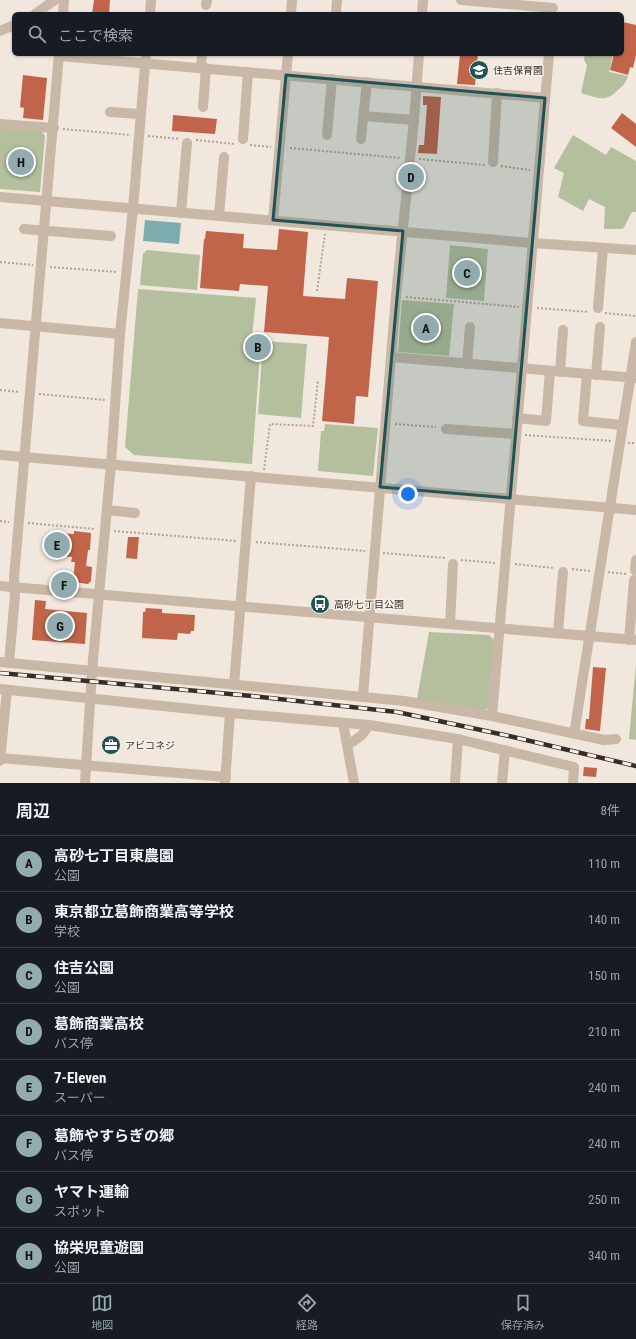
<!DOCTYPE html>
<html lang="ja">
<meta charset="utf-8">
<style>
body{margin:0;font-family:"Roboto Condensed","Noto Sans JP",sans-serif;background:#242831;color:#f1f3f6}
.you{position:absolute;left:408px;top:494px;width:14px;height:14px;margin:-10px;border:3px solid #fff;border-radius:50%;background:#1a73e8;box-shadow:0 0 0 6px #1a73e833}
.badge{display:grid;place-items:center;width:26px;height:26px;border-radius:50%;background:#92abae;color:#111;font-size:13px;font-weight:700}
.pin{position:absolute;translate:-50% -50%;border:2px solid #fff;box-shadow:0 1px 4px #0006}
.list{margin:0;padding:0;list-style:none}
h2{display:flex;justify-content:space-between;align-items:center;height:52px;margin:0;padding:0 16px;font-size:17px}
h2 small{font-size:13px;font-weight:400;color:#9ea1a6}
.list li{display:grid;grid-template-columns:26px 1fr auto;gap:12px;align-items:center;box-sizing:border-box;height:56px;padding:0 16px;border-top:1px solid #363941}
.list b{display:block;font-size:15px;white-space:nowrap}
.list p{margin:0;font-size:13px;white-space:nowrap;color:#9ea1a6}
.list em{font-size:13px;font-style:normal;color:#9ea1a6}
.icon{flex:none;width:22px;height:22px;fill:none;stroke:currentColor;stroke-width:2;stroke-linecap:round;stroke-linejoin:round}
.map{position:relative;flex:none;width:636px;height:783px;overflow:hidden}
.search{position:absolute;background:#171b24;box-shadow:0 1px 3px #0004;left:12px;right:12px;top:12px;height:44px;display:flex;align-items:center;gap:10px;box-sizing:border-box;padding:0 14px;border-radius:6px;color:#9ea1a6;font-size:15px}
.sheet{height:500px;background:#171b24}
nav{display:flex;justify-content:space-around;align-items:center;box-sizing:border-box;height:56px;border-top:1px solid #363941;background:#171b24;font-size:11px;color:#9ea1a6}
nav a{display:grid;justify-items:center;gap:2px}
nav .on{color:#92abae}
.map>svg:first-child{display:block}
</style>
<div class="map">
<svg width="636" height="783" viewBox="0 0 636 783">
<rect width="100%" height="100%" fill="#f1e7dc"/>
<g fill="#b4c09d">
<path d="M585 54H613L609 72 628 76C626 82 624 85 619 89 606 103 598 98 581 93L587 65 584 60Z"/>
<path d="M0 127 42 132 45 136 40 192 0 189Z"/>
<path d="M573 135 606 155 611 147 636 161V212H632L623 229H604L605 207 589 199 583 211 558 197 564 173 554 168Z"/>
<path d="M450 245 488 249 484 301 446 298Z"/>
<path d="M147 250 200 255 197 290 140 285 143 254Z"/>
<path d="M138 289 256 298 252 337 261 339 252 464 134 455 125 447Z"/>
<path d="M402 300 454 304 449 356 398 352Z"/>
<path d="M263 341 307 344 301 418 258 414Z"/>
<path d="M325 424 378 428 373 476 318 471 321 431H324Z"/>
<path d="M429 632 489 635 494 640 488 708 485 710 417 699Z"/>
<path d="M636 664V740L629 739Z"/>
</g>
<path fill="#7cacad" d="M145 220 181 223 179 244 143 241Z"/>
<g fill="#c1654a">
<path d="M94 0H110L109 14H92Z"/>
<path d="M623 22 636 25V55L633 68 630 67 628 75 610 70 614 54H622V26Z"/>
<path d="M460 54H478L475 85 457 84Z"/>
<path d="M23 75 47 78 43 120 23 118 24 108 20 107Z"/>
<path d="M423 96 441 97 437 154 418 153 419 145H424L427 105H423Z"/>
<path d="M622 113 636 124V147L611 128Z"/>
<path d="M173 115 217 119 215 134 172 131Z"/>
<path d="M279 229 308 232 303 296 345 299 347 278 378 281 368 397 356 396 354 424 322 421 329 337 264 332 268 286 240 284 239 291 200 288 204 239H205L206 231 244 234 243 248 277 250Z"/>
<path d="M74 531 91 533 90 550H88L86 566 92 567 91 581 88 584 73 582 75 562H71L72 557 51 555 53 533 74 534Z"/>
<path d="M128 537H139L137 559 126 558Z"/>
<path d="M35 600 46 601 45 609 87 613 85 644 32 640Z"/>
<path d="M146 608 162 609V613L195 615 194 631H191L190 634 178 633 177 640 142 638 143 612H145Z"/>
<path d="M593 667 606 668 600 731 585 729 586 719H589Z"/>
<path d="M584 767 597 768 596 777 583 776Z"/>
</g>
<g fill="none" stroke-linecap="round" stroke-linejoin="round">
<g stroke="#b4a193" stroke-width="2" stroke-dasharray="2 2" stroke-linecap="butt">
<path d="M63 129 131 135"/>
<path d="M148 136 180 139"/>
<path d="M196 140 235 144"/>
<path d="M250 145 271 147"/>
<path d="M290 148 401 158"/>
<path d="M419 159 485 165"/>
<path d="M501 166 530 170"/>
<path d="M0 262 33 265"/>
<path d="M50 267 117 272"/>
<path d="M317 291 325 234"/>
<path d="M406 297 519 307"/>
<path d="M537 308 589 312"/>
<path d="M605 313 636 316"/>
<path d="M0 390 20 392"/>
<path d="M39 394 106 400"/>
<path d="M395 424 436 427"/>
<path d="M525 435 612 441"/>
<path d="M628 443H636"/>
<path d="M264 470 270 424 313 426 318 381"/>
<path d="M0 521 9 522"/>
<path d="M28 523 95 529"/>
<path d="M114 531 237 541"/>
<path d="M256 542 365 551"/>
<path d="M383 553 446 558"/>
<path d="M461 560 496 563"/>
<path d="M515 564 554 568"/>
<path d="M572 569 590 571"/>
<path d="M608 572 626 574"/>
</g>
<g stroke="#c9b7a8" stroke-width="10">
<path d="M461 0 553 8"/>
<path d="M206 5 207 0"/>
<path d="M35 14 55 0"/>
<path d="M63 14 64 0"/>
<path d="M150 14 151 0"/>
<path d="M291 14 292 0"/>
<path d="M336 14 337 0"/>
<path d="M422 14 423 0"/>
<path d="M0 31 14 25"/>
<path d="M59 56 545 98"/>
<path d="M201 68 202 54"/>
<path d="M203 107 206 68"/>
<path d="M110 112 140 114"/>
<path d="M363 116 414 120"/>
<path d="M0 124 54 128"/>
<path d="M327 135 332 79"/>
<path d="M243 139 248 72"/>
<path d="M361 139 367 82"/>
<path d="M493 162 497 93"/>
<path d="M0 197 532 243 636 250"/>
<path d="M181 213 187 143"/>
<path d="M219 216 224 157"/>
<path d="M273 220 288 54"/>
<path d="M24 229 111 236"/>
<path d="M598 308 603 248"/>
<path d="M0 323 120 334"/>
<path d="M391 357 636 378"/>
<path d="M467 364 470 327"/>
<path d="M560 372 563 330"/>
<path d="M587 374 583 421 622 425"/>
<path d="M596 375 600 327"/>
<path d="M517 418 546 421 550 371"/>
<path d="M446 429 515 434"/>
<path d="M0 455 636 510"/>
<path d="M107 510 135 513"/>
<path d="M635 570 636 560"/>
<path d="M0 586 636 640"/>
<path d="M450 624 453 564"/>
<path d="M558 633 563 572"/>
<path d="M629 640 634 580"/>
<path d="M0 662 404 701 492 716 604 740 616 739"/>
<path d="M9 663 15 595 14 578 59 54"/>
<path d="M234 685 251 476"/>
<path d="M0 689 230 713 369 725 458 739 574 767 573 783"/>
<path d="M363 696 396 296 414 120 419 54"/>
<path d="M492 716 549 54"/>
<path d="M343 723 354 783"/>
<path d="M574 734 636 342"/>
<path d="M348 745 362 735 369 725"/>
<path d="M0 758 226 777"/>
<path d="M0 761 7 690"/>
<path d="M85 783 92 671 111 464 120 334 133 208 146 54"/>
<path d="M225 783 230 713"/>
<path d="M455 783 458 739"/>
<path d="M502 783 505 750"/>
</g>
<defs>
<path id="rail" d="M0 673 252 696 397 712 509 736 636 766"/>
</defs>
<use href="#rail" stroke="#362c28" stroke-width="4.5"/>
<use href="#rail" stroke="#f9f1e8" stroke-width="3" stroke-dasharray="9" stroke-linecap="butt"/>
</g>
<path fill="#1f5356" fill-opacity="0.2" stroke="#1f5356" stroke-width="3" stroke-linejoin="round" d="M286 75 545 98 510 498 380 487 403 231 273 220Z"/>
<defs>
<symbol id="school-disc" viewBox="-11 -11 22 22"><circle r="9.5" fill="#1f5356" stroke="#f9f1e8"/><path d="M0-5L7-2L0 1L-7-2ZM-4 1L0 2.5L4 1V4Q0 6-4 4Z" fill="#fff"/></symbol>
<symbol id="bus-disc" viewBox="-11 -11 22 22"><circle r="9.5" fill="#1f5356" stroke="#f9f1e8"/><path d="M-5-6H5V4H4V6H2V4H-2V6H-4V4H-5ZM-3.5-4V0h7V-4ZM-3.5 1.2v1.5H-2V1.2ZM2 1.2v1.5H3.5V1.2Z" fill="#fff"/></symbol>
<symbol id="office-disc" viewBox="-11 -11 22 22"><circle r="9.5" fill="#1f5356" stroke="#f9f1e8"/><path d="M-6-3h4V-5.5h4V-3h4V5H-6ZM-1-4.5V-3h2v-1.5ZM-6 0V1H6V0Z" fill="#fff"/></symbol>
</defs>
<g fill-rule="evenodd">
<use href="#school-disc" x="468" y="59" width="22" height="22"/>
<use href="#bus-disc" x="309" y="593" width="22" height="22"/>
<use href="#office-disc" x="100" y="734" width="22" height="22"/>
</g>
<g text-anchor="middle" stroke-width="3" stroke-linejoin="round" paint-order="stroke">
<g font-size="10" fill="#362c28" stroke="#f9f1e8" text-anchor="start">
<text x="493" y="74">住吉保育園</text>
<text x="334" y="608">高砂七丁目公園</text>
<text x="125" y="749">アビコネジ</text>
</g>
</g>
</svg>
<div class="you"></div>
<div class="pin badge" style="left:426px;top:328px">A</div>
<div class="pin badge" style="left:258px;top:347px">B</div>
<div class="pin badge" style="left:467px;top:273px">C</div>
<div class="pin badge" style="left:411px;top:177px">D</div>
<div class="pin badge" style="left:57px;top:545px">E</div>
<div class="pin badge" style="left:64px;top:585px">F</div>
<div class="pin badge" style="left:60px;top:626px">G</div>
<div class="pin badge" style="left:21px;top:162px">H</div>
<div class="search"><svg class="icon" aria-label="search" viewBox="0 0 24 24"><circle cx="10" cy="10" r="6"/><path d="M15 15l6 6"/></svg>ここで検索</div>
</div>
<section class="sheet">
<h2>周辺<small>8件</small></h2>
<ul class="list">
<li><span class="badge">A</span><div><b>高砂七丁目東農園</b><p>公園</p></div><em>110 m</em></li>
<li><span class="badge">B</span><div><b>東京都立葛飾商業高等学校</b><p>学校</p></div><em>140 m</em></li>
<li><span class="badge">C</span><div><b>住吉公園</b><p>公園</p></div><em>150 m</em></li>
<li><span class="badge">D</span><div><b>葛飾商業高校</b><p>バス停</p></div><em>210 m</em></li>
<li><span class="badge">E</span><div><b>7-Eleven</b><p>スーパー</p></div><em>240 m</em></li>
<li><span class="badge">F</span><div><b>葛飾やすらぎの郷</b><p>バス停</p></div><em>240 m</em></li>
<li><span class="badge">G</span><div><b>ヤマト運輸</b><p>スポット</p></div><em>250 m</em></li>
<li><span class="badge">H</span><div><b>協栄児童遊園</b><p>公園</p></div><em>340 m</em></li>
</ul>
</section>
<nav>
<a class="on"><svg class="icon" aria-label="map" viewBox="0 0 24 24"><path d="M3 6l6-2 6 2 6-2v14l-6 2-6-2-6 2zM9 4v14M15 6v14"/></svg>地図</a>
<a><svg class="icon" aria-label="directions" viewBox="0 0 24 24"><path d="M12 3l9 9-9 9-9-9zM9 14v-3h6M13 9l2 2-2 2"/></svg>経路</a>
<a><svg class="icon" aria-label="saved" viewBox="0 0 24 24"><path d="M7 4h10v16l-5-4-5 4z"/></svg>保存済み</a>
</nav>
